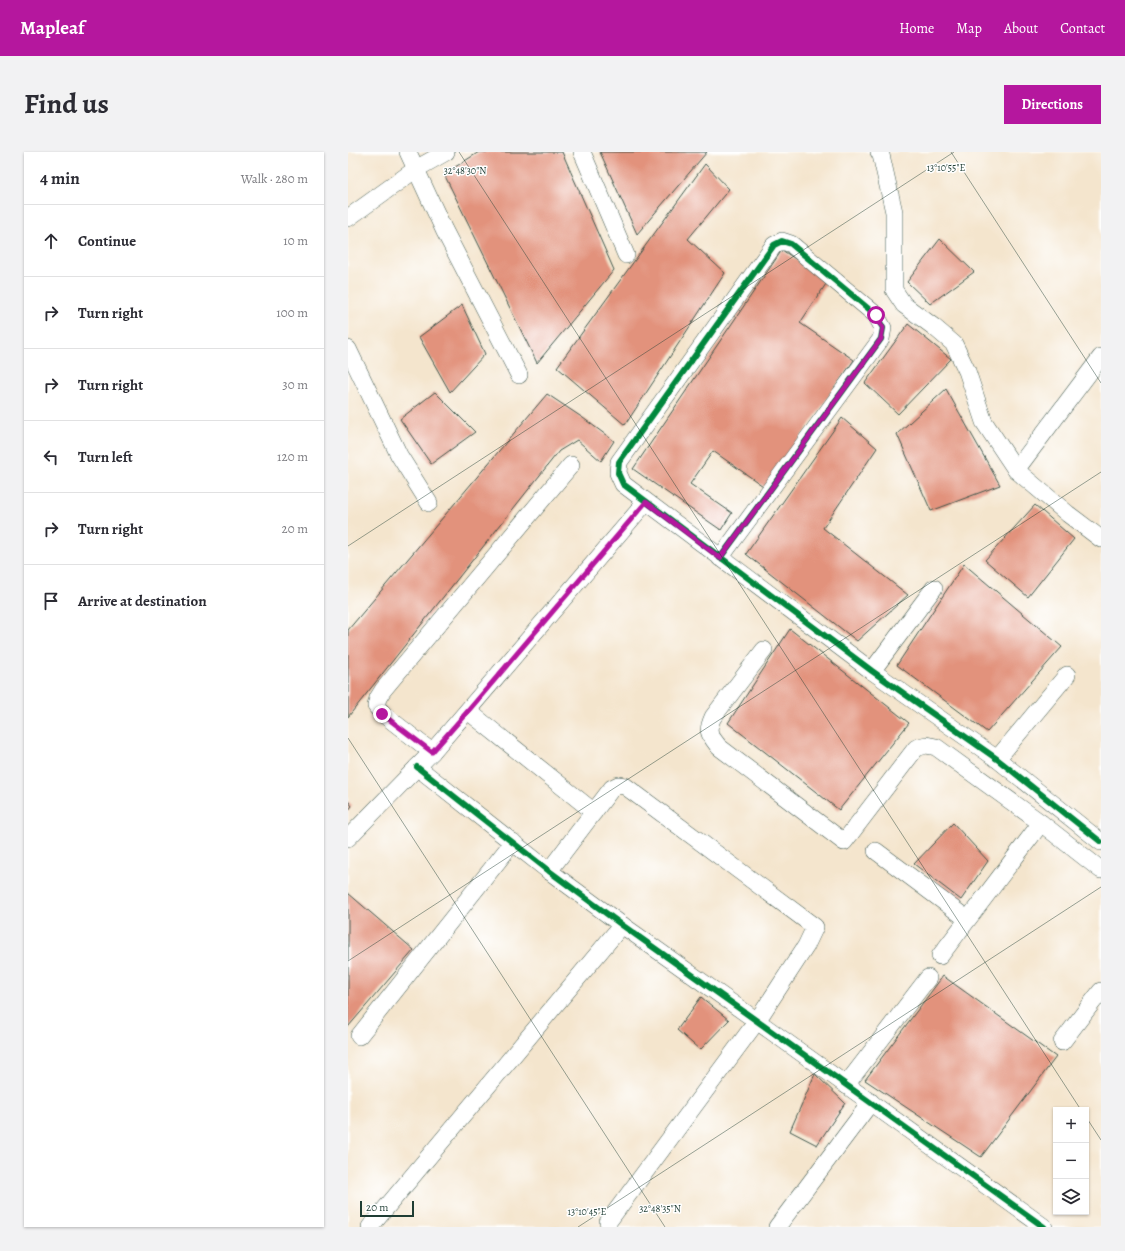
<!DOCTYPE html>
<meta charset="utf-8">
<style>
body{margin:0;font-family:Alegreya,serif;background:#f2f2f3;color:#2b2b33}
.controls{position:absolute;right:12px;bottom:12px;display:grid;overflow:hidden;border-radius:0px;box-shadow:0 1px 3px #0004}
.controls button{width:36px;height:36px;display:grid;place-items:center;padding:0;border:0;border-bottom:1px solid #e1e1e2;background:#fff;color:#2b2b33;font:20px sans-serif}
.scale{position:absolute;left:12px;bottom:10px;width:54px;box-sizing:border-box;padding-left:4px;border:2px solid #1f3d34;border-top:0;font-size:11px;line-height:14px;white-space:nowrap;color:#1f3d34;-webkit-text-stroke:3px #fff;paint-order:stroke}
.stop{position:absolute;width:12px;height:12px;margin:-9px;border:3px solid #b5179e;border-radius:50%;background:#fff}
.stop.end{background:#b5179e;border-color:#fff;box-shadow:0 1px 4px #0008}
.list{margin:0;padding:0;list-style:none}
h2{display:flex;justify-content:space-between;align-items:center;height:52px;margin:0;padding:0 16px;font-size:17px}
h2 small{font-size:13px;font-weight:400;color:#7c7c81}
.list li{display:grid;grid-template-columns:26px 1fr auto;gap:12px;align-items:center;box-sizing:border-box;height:72px;padding:0 16px;border-top:1px solid #e1e1e2}
.list b{display:block;font-size:15px;white-space:nowrap}
.list em{font-size:13px;font-style:normal;color:#7c7c81}
.icon{flex:none;width:22px;height:22px;fill:none;stroke:currentColor;stroke-width:2;stroke-linecap:round;stroke-linejoin:round}
.map{position:relative;flex:none;width:753px;height:1075px;overflow:hidden;border-radius:0px}
header{display:flex;align-items:center;gap:24px;box-sizing:border-box;height:56px;padding:0 20px;background:#b5179e;color:#fff}
header strong{font-size:19px}
nav{display:flex;gap:22px;margin-inline-start:auto;font-size:14px}
.intro{display:flex;align-items:center;justify-content:space-between;box-sizing:border-box;height:96px;padding:0 24px}
h1{margin:0;font-size:28px}
.button{padding:10px 18px;border-radius:0px;background:#b5179e;color:#fff;font-size:14px;font-weight:700}
main{display:flex;gap:24px;padding:0 24px}
aside{flex:1;background:#fff;border-radius:0px;box-shadow:0 1px 3px #0004}
.map>svg:first-child{display:block}
</style>
<header>
<strong>Mapleaf</strong>
<nav><a>Home</a><a>Map</a><a>About</a><a>Contact</a></nav>
</header>
<div class="intro"><h1>Find us</h1><a class="button">Directions</a></div>
<main>
<aside>
<h2>4 min<small>Walk · 280 m</small></h2>
<ul class="list">
<li><svg class="icon" aria-label="ahead" viewBox="0 0 24 24"><path d="M12 20V5M6 11l6-6 6 6"/></svg><div><b>Continue</b></div><em>10 m</em></li>
<li><svg class="icon" aria-label="right" viewBox="0 0 24 24"><path d="M7 20v-9h11M14 6l5 5-5 5"/></svg><div><b>Turn right</b></div><em>100 m</em></li>
<li><svg class="icon" aria-label="right" viewBox="0 0 24 24"><path d="M7 20v-9h11M14 6l5 5-5 5"/></svg><div><b>Turn right</b></div><em>30 m</em></li>
<li><svg class="icon" aria-label="left" viewBox="0 0 24 24"><path d="M17 20v-9H6M10 6l-5 5 5 5"/></svg><div><b>Turn left</b></div><em>120 m</em></li>
<li><svg class="icon" aria-label="right" viewBox="0 0 24 24"><path d="M7 20v-9h11M14 6l5 5-5 5"/></svg><div><b>Turn right</b></div><em>20 m</em></li>
<li><svg class="icon" aria-label="arrive" viewBox="0 0 24 24"><path d="M6 21V4h12l-3 4 3 4H6"/></svg><div><b>Arrive at destination</b></div></li>
</ul>
</aside>
<div class="map">
<svg width="753" height="1075" viewBox="0 0 753 1075">
<rect width="100%" height="100%" fill="#fff"/>
<filter id="ink" filterUnits="userSpaceOnUse"><feTurbulence type="fractalNoise" baseFrequency=".025" numOctaves="2"/><feDisplacementMap in="SourceGraphic" scale="8" xChannelSelector="R" yChannelSelector="G"/><feConvolveMatrix kernelMatrix="1 2 1 2 8 2 1 2 1" color-interpolation-filters="sRGB"/></filter>
<filter id="wash" filterUnits="userSpaceOnUse"><feTurbulence type="fractalNoise" baseFrequency=".012" numOctaves="4" result="noise"/><feDisplacementMap in="SourceGraphic" scale="16" xChannelSelector="R" yChannelSelector="G"/><feGaussianBlur stdDeviation="0.9" result="paint"/><feColorMatrix in="noise" values="0 0 0 0 0 0 0 0 0 0 0 0 0 0 0 0 0 1.4 0 .05"/><feComposite in="paint" operator="in"/></filter>
<g filter="url(#wash)">
<rect width="100%" height="100%" fill="#f4e5cd"/>
<g id="blocks">
<g fill="#e2927b">
<path d="M131 0H214L266 118 189 211 96 22Z"/>
<path d="M252 0H359L289 82Z"/>
<path d="M357 12 381 37 340 87 377 121 277 273 209 215Z"/>
<path d="M592 87 626 120 582 152 559 130Z"/>
<path d="M434 98 480 129 452 171 506 208 418 336 365 299 342 332 384 361 373 378 285 317Z"/>
<path d="M114 153 137 202 102 240 71 185Z"/>
<path d="M560 172 603 207 550 262 517 231Z"/>
<path d="M598 237 652 333 583 359 549 282Z"/>
<path d="M87 240 127 280 83 312 52 267Z"/>
<path d="M199 242 235 266 266 289 253 309 229 288 211 299 0 565V478Z"/>
<path d="M494 266 529 296 475 376 560 443 509 489 398 402Z"/>
<path d="M687 353 726 387 680 445 637 408Z"/>
<path d="M616 412 714 495 639 580 549 513Z"/>
<path d="M442 477 561 571 491 658 380 571Z"/>
<path d="M0 649 4 654 0 659Z"/>
<path d="M605 671 640 709 613 748 566 712Z"/>
<path d="M0 741 66 798 0 875Z"/>
<path d="M595 824 708 905 633 1005 517 928Z"/>
<path d="M353 845 381 868 352 898 329 878Z"/>
<path d="M467 922 497 951 469 993 442 979Z"/>
</g>
</g>
</g>
<g filter="url(#ink)">
<use href="#blocks" fill-opacity="0" stroke="#3f564b" stroke-width="1"/>
<g fill="none" stroke-linecap="round" stroke-linejoin="round">
<defs>
<g id="minor">
<path d="M60 0 96 78 171 223"/>
<path d="M234 0 278 103"/>
<path d="M531 0 533 3 546 60V138L556 153 586 175 606 192 619 219 636 270 668 318 720 362 753 387"/>
<path d="M0 66 68 17 98 0"/>
<path d="M0 197 51 303 81 351"/>
<path d="M668 318 753 205"/>
<path d="M372 406 533 187 535 176 528 163 443 92 434 89 426 93 271 310 270 321 275 332 524 519 649 607 753 690"/>
<path d="M416 498 365 565C358 580 361 582 371 595L496 690 568 596 578 593 588 595 693 671 753 718"/>
<path d="M524 519 586 436"/>
<path d="M120 559 246 660"/>
<path d="M84 600 35 562 28 554 30 546 35 538 223 313"/>
<path d="M649 607 719 523"/>
<path d="M69 615 201 719 274 773 409 869 696 1075"/>
<path d="M0 686 84 600 298 350"/>
<path d="M528 699 619 767"/>
<path d="M201 719 264 636 270 633 277 634 467 775 458 794 409 869 260 1070"/>
<path d="M592 804 693 671"/>
<path d="M11 884 165 690"/>
<path d="M714 890 753 839"/>
<path d="M498 933 580 826"/>
<path d="M22 1075 274 773"/>
<path d="M429 1075 523 950"/>
</g>
</defs>
<use href="#minor" stroke="#3f564b" stroke-width="18"/>
<use href="#minor" stroke="#fff" stroke-width="17"/>
<defs>
<g id="cycleway">
<path d="M372 406 533 187 535 176 528 163 443 92 434 89 426 93 271 310 270 321 275 332 524 519 649 607 753 690"/>
<path d="M69 615 201 719 274 773 409 869 696 1075"/>
</g>
</defs>
<use href="#cycleway" stroke="#fff" stroke-width="8"/>
<use href="#cycleway" stroke="#00873e" stroke-width="6"/>
</g>
</g>
<g fill="none" stroke-linecap="round" stroke-linejoin="round" filter="url(#ink)">
<path stroke="#b5179e" stroke-width="5" d="M34 562 84 600 120 559 298 350 372 406 533 187 535 176 528 163"/>
</g>
<path fill="none" stroke="#1f3d34" stroke-width="1" stroke-opacity="0.45" d="M111 0 733 958M603 0 753 231M0 394 606 0M0 586 317 1075M0 809 753 320M738 965 753 988M230 1075 753 735"/>
<g font-size="10" text-anchor="middle" fill="#1f3d34" stroke="#fff" stroke-width="3" stroke-linejoin="round" paint-order="stroke">
<text x="598" y="19">13°10'55"E</text>
<text x="117" y="22">32°48'30"N</text>
<text x="312" y="1060">32°48'35"N</text>
<text x="239" y="1063">13°10'45"E</text>
</g>
</svg>
<div class="controls">
<button>+</button>
<button>−</button>
<button><svg class="icon" aria-label="layers" viewBox="0 0 24 24"><path d="M12 4l9 5-9 5-9-5zM3 14l9 5 9-5"/></svg></button>
</div>
<div class="scale">20 m</div>
<div class="stop" style="left:528px;top:163px"></div>
<div class="stop end" style="left:34px;top:562px"></div>
</div>
</main>
